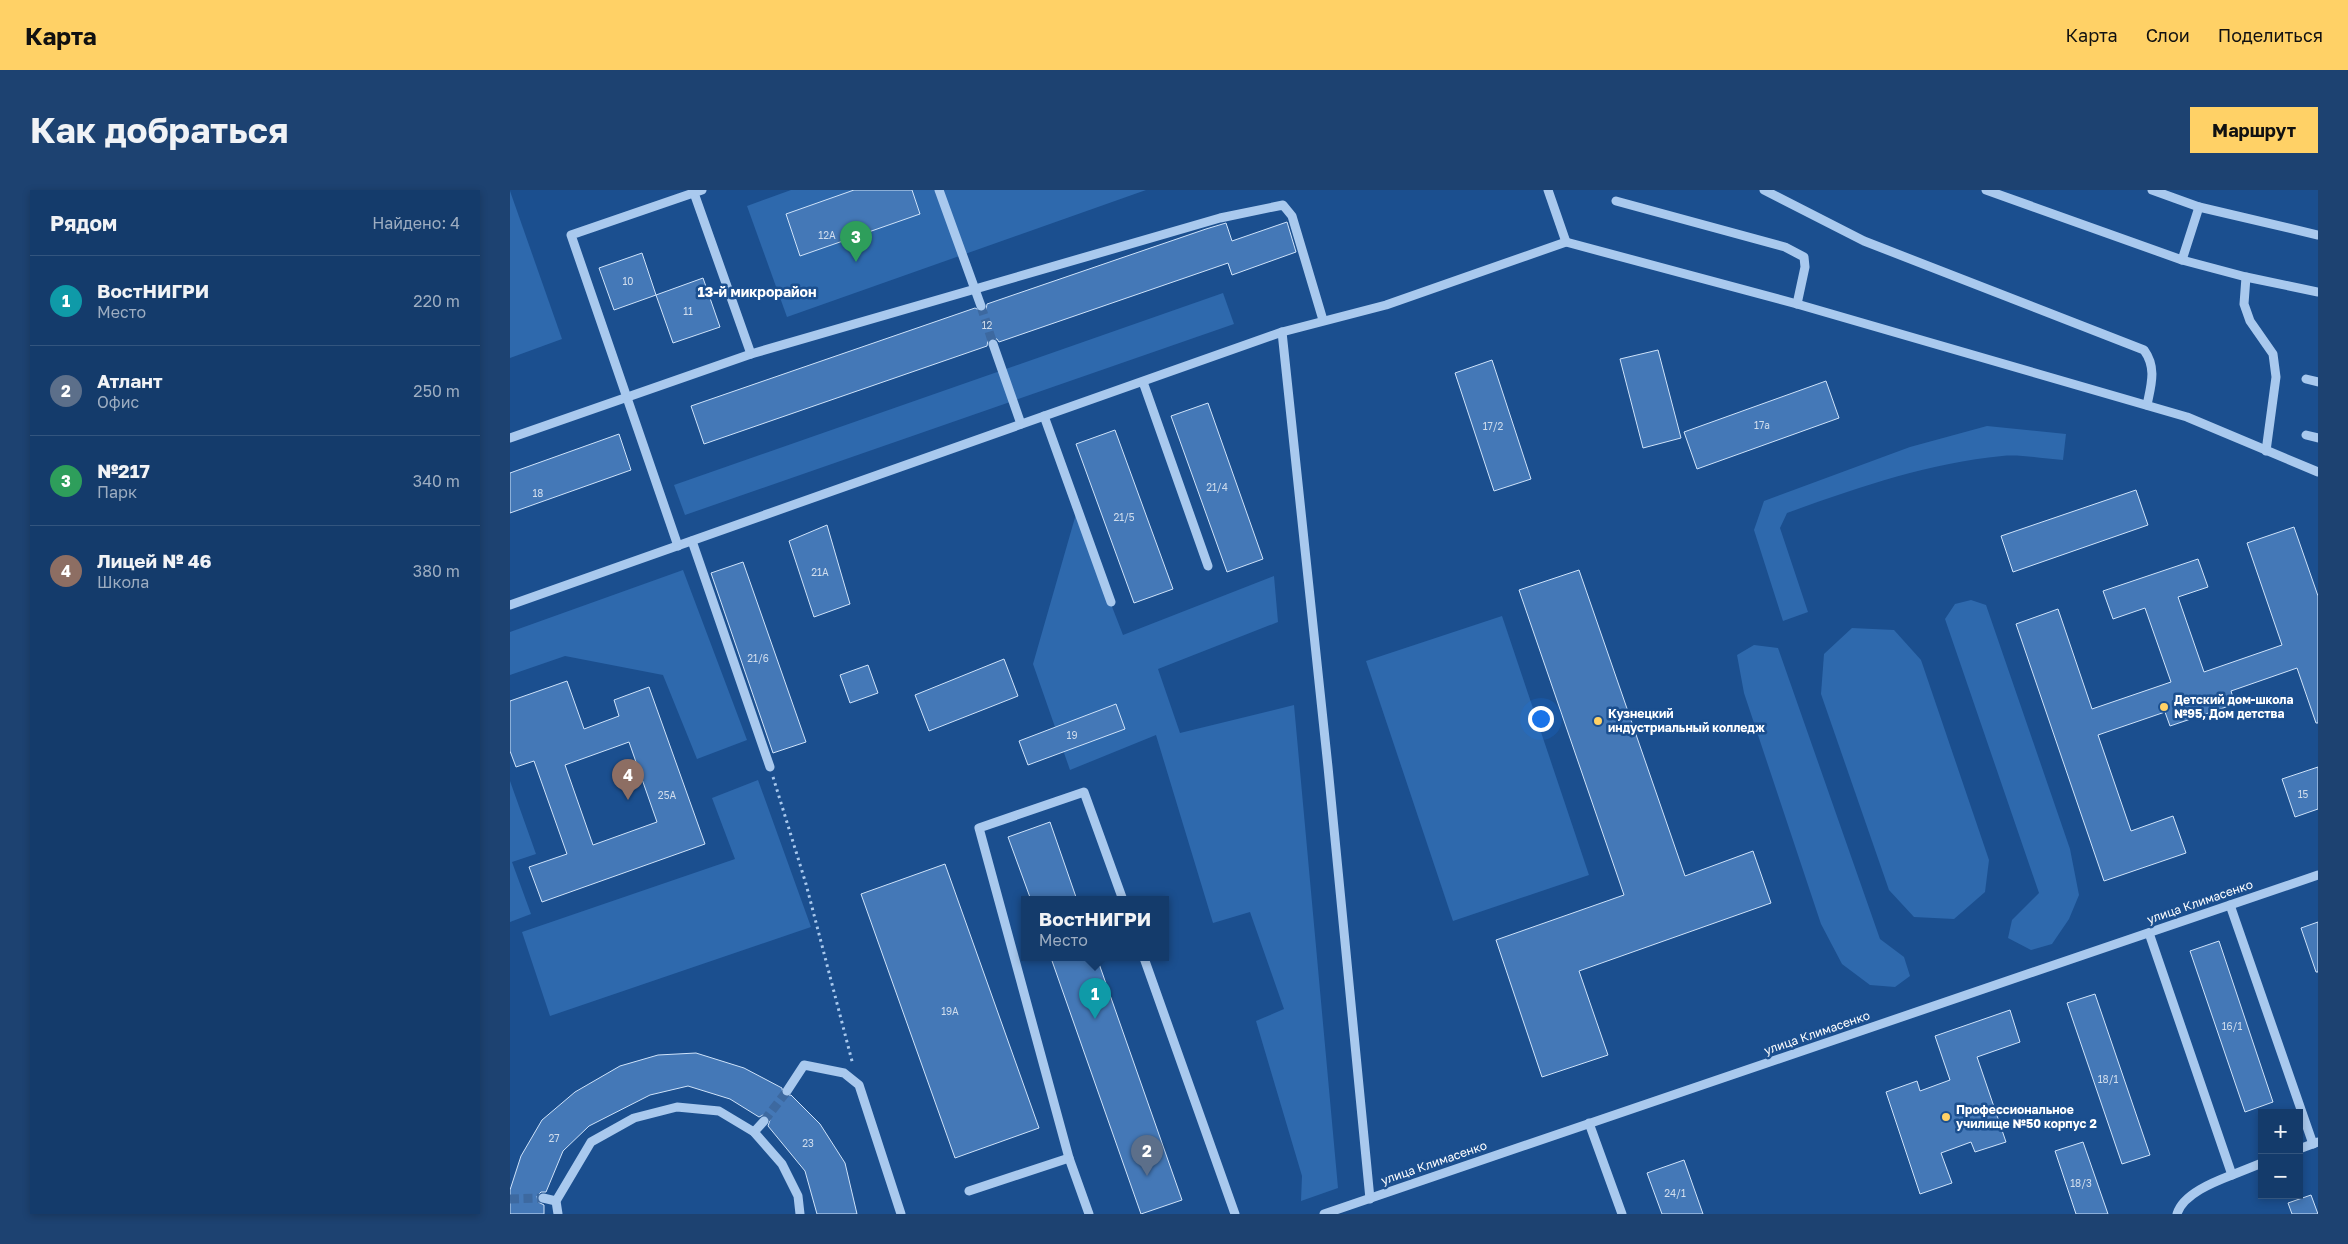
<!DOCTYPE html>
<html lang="ru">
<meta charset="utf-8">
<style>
body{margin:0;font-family:"Golos Text",sans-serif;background:#1d4271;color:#f1f3f6}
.controls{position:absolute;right:15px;bottom:15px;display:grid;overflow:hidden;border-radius:0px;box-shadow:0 2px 8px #0003}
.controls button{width:45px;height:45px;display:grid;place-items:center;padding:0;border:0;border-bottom:1px solid #33557e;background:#143b6b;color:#f1f3f6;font:25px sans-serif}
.you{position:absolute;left:1030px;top:528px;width:18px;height:18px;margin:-12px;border:4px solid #fff;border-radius:50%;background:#1a73e8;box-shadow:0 0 0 8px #1a73e833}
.badge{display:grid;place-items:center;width:32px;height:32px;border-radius:50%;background:#ffd166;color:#fff;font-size:16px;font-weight:700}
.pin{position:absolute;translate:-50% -41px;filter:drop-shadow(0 1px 2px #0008)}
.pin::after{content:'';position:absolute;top:26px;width:18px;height:15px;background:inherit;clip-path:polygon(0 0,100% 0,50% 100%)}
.popup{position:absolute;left:511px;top:706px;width:148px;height:65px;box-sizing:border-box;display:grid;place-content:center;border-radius:0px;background:#143b6b;filter:drop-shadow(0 1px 4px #0005);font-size:16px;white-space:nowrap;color:#9dadc1}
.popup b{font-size:19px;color:#f1f3f6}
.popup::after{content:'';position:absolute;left:50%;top:100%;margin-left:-10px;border:10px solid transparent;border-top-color:#143b6b}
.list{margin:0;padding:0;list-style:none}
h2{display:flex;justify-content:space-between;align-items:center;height:65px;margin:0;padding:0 20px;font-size:21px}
h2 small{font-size:16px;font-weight:400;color:#9dadc1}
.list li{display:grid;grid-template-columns:32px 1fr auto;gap:15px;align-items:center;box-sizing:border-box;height:90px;padding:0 20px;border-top:1px solid #33557e}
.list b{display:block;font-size:19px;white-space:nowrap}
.list p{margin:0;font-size:16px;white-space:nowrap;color:#9dadc1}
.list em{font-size:16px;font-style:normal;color:#9dadc1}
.map{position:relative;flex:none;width:1808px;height:1024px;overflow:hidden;border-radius:0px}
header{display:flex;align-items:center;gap:30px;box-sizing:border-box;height:70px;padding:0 25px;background:#ffd166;color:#111}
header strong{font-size:24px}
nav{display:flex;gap:28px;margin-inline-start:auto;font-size:18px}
.intro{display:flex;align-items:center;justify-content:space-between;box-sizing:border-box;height:120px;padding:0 30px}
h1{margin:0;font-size:35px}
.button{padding:12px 22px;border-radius:0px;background:#ffd166;color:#111;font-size:18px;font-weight:700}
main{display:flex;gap:30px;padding:0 30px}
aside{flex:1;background:#143b6b;border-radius:0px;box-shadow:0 2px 8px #0003}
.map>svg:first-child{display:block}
</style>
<header>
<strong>Карта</strong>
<nav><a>Карта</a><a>Слои</a><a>Поделиться</a></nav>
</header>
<div class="intro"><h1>Как добраться</h1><a class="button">Маршрут</a></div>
<main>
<aside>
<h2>Рядом<small>Найдено: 4</small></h2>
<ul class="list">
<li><span class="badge" style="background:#0f9aa8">1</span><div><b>ВостНИГРИ</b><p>Место</p></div><em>220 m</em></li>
<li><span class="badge" style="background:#5c6f8a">2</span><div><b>Атлант</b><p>Офис</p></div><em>250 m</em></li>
<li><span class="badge" style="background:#2e9e5b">3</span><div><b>№217</b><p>Парк</p></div><em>340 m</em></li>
<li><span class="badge" style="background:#8d6e63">4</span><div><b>Лицей № 46</b><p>Школа</p></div><em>380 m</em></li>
</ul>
</aside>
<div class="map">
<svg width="1808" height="1024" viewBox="0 0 1808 1024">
<rect width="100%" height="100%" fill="#1b4f8f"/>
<g fill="#2e69ad">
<path d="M281 0H636L277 127 237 16Z"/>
<path d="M0 1 52 149 0 168Z"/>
<path d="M713 103 724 134 175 325 164 295Z"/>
<path d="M1477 236 1556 244 1553 270C1533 269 1511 264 1492 266 1418 273 1346 298 1277 323L1270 338 1298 422 1273 431 1244 340 1254 311 1400 257Z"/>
<path d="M566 324 613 445 764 386 768 432 648 479 670 543 784 515 828 998 791 1011 792 986 746 831 774 819 740 722 703 733 646 545 560 580 523 474Z"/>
<path d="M173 380 237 550 187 569 153 485 55 466 0 485V442Z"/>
<path d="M1461 410 1476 415 1560 659 1569 705 1559 729 1542 754 1521 760 1498 748 1502 730 1529 703 1435 429 1445 414Z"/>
<path d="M992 426 1079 685 943 731 856 471Z"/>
<path d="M1342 438 1384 440 1411 470 1479 670 1475 702 1444 729 1404 727 1379 700 1311 504 1314 464Z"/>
<path d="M1244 455 1268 458 1370 749 1394 767 1400 786 1385 797 1360 795 1332 774 1311 734 1234 503 1227 465Z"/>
<path d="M248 590 301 737 40 826 12 742 225 669 202 608Z"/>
<path d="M0 591 26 664 2 672 21 724 0 732Z"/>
</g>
<g fill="#4478b7" stroke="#cfe3fa" fill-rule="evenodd">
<path d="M344 0H402L410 24 290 66 276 24Z"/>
<path d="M777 32 786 62 722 85 718 73 489 152 487 149 481 148 478 150 477 156 194 254 181 216 465 118 473 122 476 120 477 114 696 39 716 33 722 51Z"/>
<path d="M132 63 146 105 104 120 89 78Z"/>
<path d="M193 88 210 137 163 153 146 105Z"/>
<path d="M1148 160 1171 248 1133 258 1110 169Z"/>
<path d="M982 170 1021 289 984 301 945 183Z"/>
<path d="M1316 191 1329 228 1187 279 1174 242Z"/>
<path d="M698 213 753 369 717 382 661 226Z"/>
<path d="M605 240 663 399 624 413 566 254Z"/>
<path d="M109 244 121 280 0 323V283Z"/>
<path d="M1626 300 1638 335 1503 382 1491 346Z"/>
<path d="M317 335 340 414 304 427 279 351Z"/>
<path d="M1784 337 1808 406V533H1806L1787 478 1721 501 1725 514 1660 536 1655 522 1588 545 1621 641 1663 626 1676 663 1594 691 1506 434 1548 419 1582 519 1661 492 1635 418 1603 429 1593 401 1688 369 1698 397 1668 407 1694 482 1772 455 1737 353Z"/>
<path d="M233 372 296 552 263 563 201 383Z"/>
<path d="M1069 380 1175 686 1243 661 1261 713 1069 781 1098 865 1032 887 986 750 1114 705 1009 400Z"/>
<path d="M494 469 508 506 419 541 405 505Z"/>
<path d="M358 475 368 503 340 513 330 485Z"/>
<path d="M57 491 74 539 109 526 104 510 139 497 195 654 32 712 19 677 57 664 24 571 6 577 0 561V511ZM119 552 147 632 83 655 55 575Z"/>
<path d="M606 514 615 539 518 575 509 551Z"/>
<path d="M1808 577V619L1785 627 1772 589Z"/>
<path d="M540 632 567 710H521L498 647Z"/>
<path d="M435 674 529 938 445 968 351 704Z"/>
<path d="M1808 732V782H1806L1791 738Z"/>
<path d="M1709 751 1763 912 1735 922 1680 761Z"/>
<path d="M541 768H587L672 1010 631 1024Z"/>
<path d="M1585 804 1640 965 1612 974 1557 813Z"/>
<path d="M1500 820 1510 852 1467 867 1496 952 1465 962 1461 952 1431 963 1442 993 1410 1004 1376 902 1407 891 1410 901 1440 890 1425 846Z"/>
<path d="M186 863 234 878 272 898 273 906 281 905 310 934 335 973 347 1024H307L295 981 258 936 260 930 258 926 253 925 249 927 220 909 178 896 140 905 79 936 53 961 36 1002H31L27 1006 28 1012 34 1015V1024H0V1000L11 966 32 930 65 902 110 876 148 865Z"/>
<path d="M1573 952 1598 1024H1566L1545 961Z"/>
<path d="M1174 970 1193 1024H1152L1137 983Z"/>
<path d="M1801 1005 1808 1024H1782L1778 1013Z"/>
</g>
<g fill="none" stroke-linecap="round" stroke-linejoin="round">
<g stroke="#3d69a0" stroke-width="9" stroke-dasharray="9 4.5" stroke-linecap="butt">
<path d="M471 116 483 154"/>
<path d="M254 931 277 901"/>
<path d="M0 1009 33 1008"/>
</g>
<path stroke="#a9c9ee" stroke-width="3" stroke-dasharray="2.5 4" stroke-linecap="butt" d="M263 587 296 694 343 875"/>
<g stroke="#a9c9ee" stroke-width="9">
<path d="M429 0 471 116"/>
<path d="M1254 0 1354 51 1634 160C1647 178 1641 195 1637 215"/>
<path d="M1476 0 1672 70 1736 87 1808 102"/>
<path d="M1642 0 1689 17"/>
<path d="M184 3 241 164"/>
<path d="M1106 11 1275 57 1294 67 1295 77 1287 114"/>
<path d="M1056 52 1287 114 1677 227 1808 282"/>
<path d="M1672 70 1689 17 1808 45"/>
<path d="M1736 87 1734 114 1740 131 1763 164 1766 187 1756 261"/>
<path d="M772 142 818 577 860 1009"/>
<path d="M483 154 511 234"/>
<path d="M1796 189 1808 192"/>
<path d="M633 192 698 376"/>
<path d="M534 226 601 412"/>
<path d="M1796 245 1808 248"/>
<path d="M0 248 241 164 710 28 773 15 782 26 813 130"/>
<path d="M182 351 260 577"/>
<path d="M168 356 61 45 192 0"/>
<path d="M0 415 772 142 876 115 1056 52 1038 0"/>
<path d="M1720 715 1803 954"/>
<path d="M1639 743 1722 985 1752 973"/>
<path d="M634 768 725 1024"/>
<path d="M277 901 294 875 334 883 349 895 391 1024"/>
<path d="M1079 933 1112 1024"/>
<path d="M244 942 254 931"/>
<path d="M1789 959 1808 952"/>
<path d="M559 968 469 638 574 602 613 710"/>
<path d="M459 1001 559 968 579 1024"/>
<path d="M33 1008 46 1011"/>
<path d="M48 1024 46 1011 81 952 124 928 167 917 209 921 244 942 272 974 288 1006 290 1024"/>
<path d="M814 1024 1808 685"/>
<path d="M1667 1024C1673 1004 1704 992 1722 985"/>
</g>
</g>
<g fill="#ffd166" stroke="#1b4f8f" stroke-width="2">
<circle cx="1654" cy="517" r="5"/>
<circle cx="1088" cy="531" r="5"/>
<circle cx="1436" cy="927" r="5"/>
</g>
<g text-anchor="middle" stroke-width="5" stroke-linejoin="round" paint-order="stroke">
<g font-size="10" fill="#d0dded">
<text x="317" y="49">12А</text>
<text x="118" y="95">10</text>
<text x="178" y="125">11</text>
<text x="477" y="139">12</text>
<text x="1252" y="239">17а</text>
<text x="983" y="240">17/2</text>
<text x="707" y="301">21/4</text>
<text x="28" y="307">18</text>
<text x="614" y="331">21/5</text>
<text x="310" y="386">21А</text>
<text x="248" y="472">21/6</text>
<text x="562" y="549">19</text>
<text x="1793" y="608">15</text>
<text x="157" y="609">25А</text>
<text x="440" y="825">19А</text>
<text x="1722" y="840">16/1</text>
<text x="1598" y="893">18/1</text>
<text x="44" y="952">27</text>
<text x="298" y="957">23</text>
<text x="1571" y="997">18/3</text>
<text x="1165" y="1007">24/1</text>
</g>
<g font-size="12" font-weight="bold" fill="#fff" stroke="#1b4f8f" text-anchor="start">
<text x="1664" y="514">Детский дом-школа<tspan x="1664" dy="14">№95, Дом детства</tspan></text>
<text x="1098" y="528">Кузнецкий<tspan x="1098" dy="14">индустриальный колледж</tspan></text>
<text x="1446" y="924">Профессиональное<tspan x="1446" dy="14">училище №50 корпус 2</tspan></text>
</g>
<g font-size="12" fill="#fff" stroke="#1b4f8f">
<text transform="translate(1690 712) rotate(-19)" y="4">улица Климасенко</text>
<text transform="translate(1307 843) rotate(-19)" y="4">улица Климасенко</text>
<text transform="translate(924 973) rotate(-19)" y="4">улица Климасенко</text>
</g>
<g font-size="14" font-weight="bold" fill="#fff" stroke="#1b4f8f">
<text x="247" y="107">13-й микрорайон</text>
</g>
</g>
</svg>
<div class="controls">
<button>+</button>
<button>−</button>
</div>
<div class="you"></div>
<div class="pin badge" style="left:585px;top:829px;background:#0f9aa8">1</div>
<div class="popup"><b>ВостНИГРИ</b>Место</div>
<div class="pin badge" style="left:637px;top:986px;background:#5c6f8a">2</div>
<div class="pin badge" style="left:346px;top:72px;background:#2e9e5b">3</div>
<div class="pin badge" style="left:118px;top:610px;background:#8d6e63">4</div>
</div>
</main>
